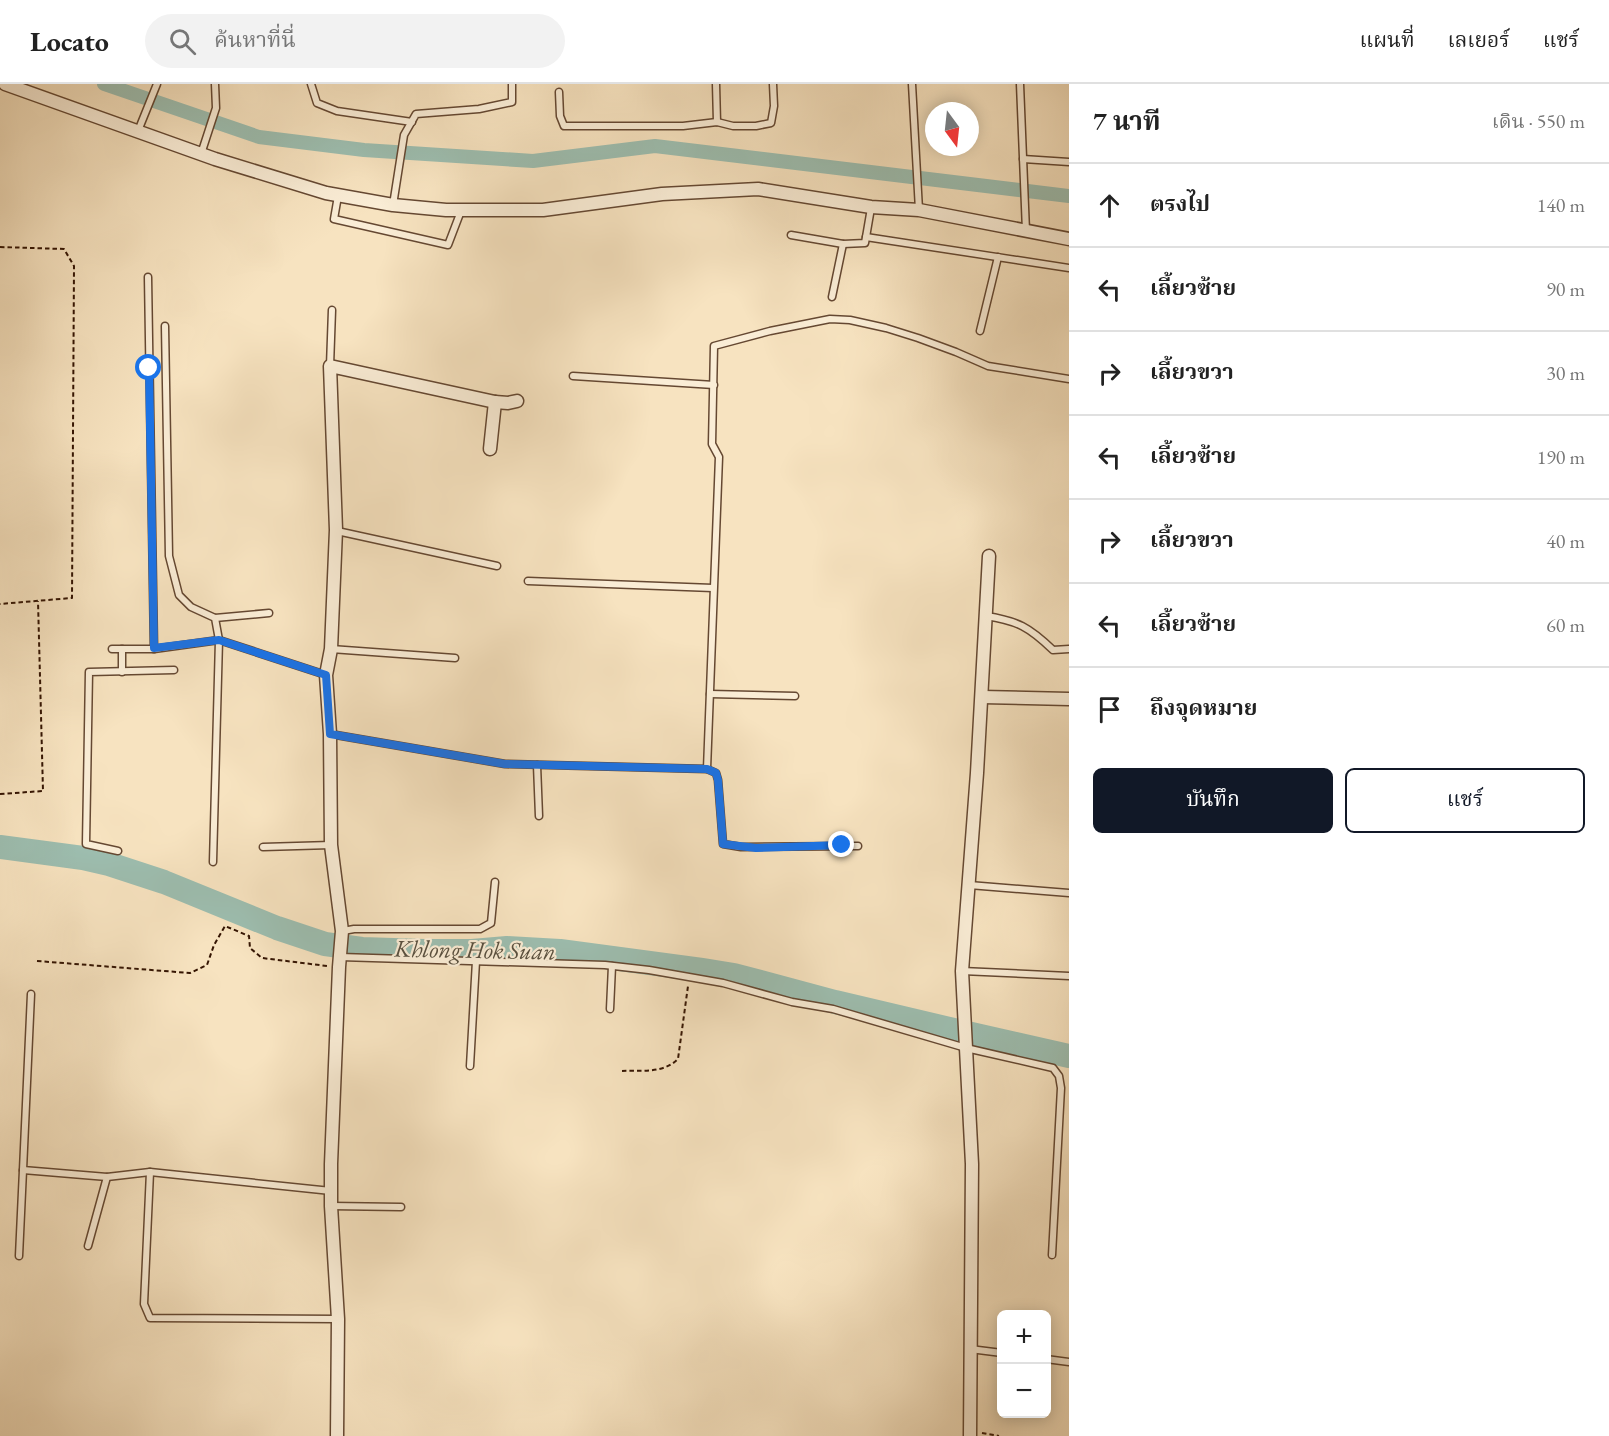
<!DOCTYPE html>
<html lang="th">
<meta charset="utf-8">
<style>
body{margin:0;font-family:"EB Garamond","Noto Serif Thai",serif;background:#f2f2f2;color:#222}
.controls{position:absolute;right:18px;bottom:18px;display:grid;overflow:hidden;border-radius:9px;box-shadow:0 3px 15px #0003}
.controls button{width:54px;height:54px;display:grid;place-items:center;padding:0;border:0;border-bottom:2px solid #e0e0e0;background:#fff;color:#222;font:30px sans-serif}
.compass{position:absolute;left:925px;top:18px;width:54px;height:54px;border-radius:50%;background:#fff;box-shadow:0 3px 15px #0003;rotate:165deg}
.stop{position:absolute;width:18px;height:18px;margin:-14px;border:4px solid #1a73e8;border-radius:50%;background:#fff}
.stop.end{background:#1a73e8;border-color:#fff;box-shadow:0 2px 6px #0008}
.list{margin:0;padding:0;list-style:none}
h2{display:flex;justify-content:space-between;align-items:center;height:78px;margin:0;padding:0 24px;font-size:26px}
h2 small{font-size:20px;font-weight:400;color:#767676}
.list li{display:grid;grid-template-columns:39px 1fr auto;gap:18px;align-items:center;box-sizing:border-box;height:84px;padding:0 24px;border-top:2px solid #e0e0e0}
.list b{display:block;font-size:22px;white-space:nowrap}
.list em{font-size:20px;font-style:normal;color:#767676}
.actions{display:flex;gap:12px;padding:18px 24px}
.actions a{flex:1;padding:14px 0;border:2px solid #111827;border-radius:9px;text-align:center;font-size:21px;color:#111827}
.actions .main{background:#111827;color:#fff}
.icon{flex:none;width:33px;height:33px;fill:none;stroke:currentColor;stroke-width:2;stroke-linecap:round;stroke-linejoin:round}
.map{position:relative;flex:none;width:1069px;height:1352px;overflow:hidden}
header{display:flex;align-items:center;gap:36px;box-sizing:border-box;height:84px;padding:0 30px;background:#fff;border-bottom:2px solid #e0e0e0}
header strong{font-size:28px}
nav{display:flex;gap:33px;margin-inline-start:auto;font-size:21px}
.search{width:420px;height:54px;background:#f2f2f2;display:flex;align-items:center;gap:15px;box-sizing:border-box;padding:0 21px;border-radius:33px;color:#767676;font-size:22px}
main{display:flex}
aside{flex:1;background:#fff}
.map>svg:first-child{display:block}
</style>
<header>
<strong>Locato</strong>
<div class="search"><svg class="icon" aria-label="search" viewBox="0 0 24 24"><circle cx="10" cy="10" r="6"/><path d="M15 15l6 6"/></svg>ค้นหาที่นี่</div>
<nav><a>แผนที่</a><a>เลเยอร์</a><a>แชร์</a></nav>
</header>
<main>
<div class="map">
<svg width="1069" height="1352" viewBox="0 0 1069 1352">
<rect width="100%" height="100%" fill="#f7e3c0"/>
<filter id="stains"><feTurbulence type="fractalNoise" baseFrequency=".00333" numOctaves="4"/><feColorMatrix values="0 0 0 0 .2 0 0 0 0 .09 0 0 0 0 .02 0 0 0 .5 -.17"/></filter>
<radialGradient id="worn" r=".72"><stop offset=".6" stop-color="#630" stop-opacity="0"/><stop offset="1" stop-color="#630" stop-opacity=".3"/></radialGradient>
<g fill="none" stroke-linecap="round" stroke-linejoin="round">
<path stroke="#9dbeb0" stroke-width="14" d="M104 0 259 53 364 66 533 77 655 62 1069 112"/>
<g stroke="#9dbeb0" stroke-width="24">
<path d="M0 763 83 774 109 780 164 798 277 844 325 860 362 865 424 867H472L507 864 560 867 702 886 734 891 835 918 958 947"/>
<path d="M967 949 1069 972"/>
</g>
<defs>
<g id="lane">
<path d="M311 0 317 19 337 27 412 38"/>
<path d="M716 0 717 38"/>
<path d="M912 0 919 126"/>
<path d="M1020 0 1026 147"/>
<path d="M559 8 560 32 564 42H683L717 38 733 42H756L771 39 774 22 773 0"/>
<path d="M138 47 157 0"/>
<path d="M201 70 216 24 215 0"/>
<path d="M1023 75 1069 78"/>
<path d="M338 112 334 135 448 161 461 127"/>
<path d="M393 121 404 51 416 30 479 25 512 18V0"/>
<path d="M791 151 843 160 865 159 871 124"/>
<path d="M866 153 1069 184"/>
<path d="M148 193 154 565"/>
<path d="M832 213 843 160"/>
<path d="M165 242 169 472 179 511 191 523 215 534 219 556 213 778"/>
<path d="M980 247 998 173"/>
<path d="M330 282 332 226"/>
<path d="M573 292 714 301"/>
<path d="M337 447 497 482"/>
<path d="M528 497 713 504"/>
<path d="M986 532C1018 537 1029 543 1053 566L1069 565"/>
<path d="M215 534 269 529"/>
<path d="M112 565H154L219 556 326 591"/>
<path d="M122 565V588"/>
<path d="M331 565 455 574"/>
<path d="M710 610 795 612"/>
<path d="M330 650 505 680 707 685 716 689 718 696 723 760 741 763 858 762"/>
<path d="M537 681 539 732"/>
<path d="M707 685 719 373 712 360 714 262 770 247 830 235 850 236 886 244 918 254 956 268 988 282 1069 295"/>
<path d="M263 763 331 761"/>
<path d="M118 767 86 760 89 588 174 586"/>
<path d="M969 801 1069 809"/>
<path d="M343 847 354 845H480L491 839 495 798"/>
<path d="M340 873 605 881 649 886 723 899 792 918 833 925 966 964 1053 984 1059 992 1061 1004 1052 1171"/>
<path d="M962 887 1069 892"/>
<path d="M31 910 23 1086 107 1093 150 1088 331 1107"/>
<path d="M610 925 612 882"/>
<path d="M470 982 476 877"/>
<path d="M150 1088 144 1220 150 1234 338 1235"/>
<path d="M331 1122 401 1123"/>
<path d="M88 1162 107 1093"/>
<path d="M19 1172 23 1086"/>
<path d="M970 1265 1002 1269"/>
<path d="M1046 1275 1069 1278"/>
</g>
<g id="street">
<path d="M5 0 215 75 326 109 393 121 446 126H543L662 110 758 105 871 123 919 126 1069 155"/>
<path d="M490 365 495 318"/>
<path d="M982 613 1069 615"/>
<path d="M337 1352 338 1235 331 1122V1080L339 883 342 847 331 761 330 650 326 591 331 565 336 446 330 282 495 318 508 319 517 317"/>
<path d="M970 1352 972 1080 962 887 977 689 989 472"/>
</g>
</defs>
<use href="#lane" stroke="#654832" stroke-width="9"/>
<use href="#street" stroke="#654832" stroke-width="15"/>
<g stroke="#341402" stroke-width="2" stroke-dasharray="4.5 3" stroke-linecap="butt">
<path d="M0 163 64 165 74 182 72 514 0 520"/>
<path d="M0 710 43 707 38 517"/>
<path d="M37 877 190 889 207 881 214 861 225 842 249 852 250 864 262 874 327 882"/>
<path d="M622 987C641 986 663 990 678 975L688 902"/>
<path d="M982 1349 999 1352"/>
</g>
<use href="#lane" stroke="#faedd6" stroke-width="6"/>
<use href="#street" stroke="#faedd6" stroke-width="12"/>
</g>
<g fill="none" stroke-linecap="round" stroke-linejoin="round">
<path stroke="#1a73e8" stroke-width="8" d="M149 284 154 564 219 556 326 591 330 650 505 680 707 685 716 689 718 696 723 760 756 764 842 761"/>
</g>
<g text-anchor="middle" stroke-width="4.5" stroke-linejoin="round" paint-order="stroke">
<g font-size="24" font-style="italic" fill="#59503f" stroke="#faedd6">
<text transform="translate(475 866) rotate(1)" y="8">Khlong Hok Suan</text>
</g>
</g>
<rect width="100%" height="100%" filter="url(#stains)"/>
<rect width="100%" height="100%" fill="url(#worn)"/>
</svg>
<div class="controls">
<button>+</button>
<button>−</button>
</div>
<svg class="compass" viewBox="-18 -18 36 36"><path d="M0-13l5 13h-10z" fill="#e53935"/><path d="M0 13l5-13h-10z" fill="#767676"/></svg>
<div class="stop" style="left:149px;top:284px"></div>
<div class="stop end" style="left:842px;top:761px"></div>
</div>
<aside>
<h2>7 นาที<small>เดิน · 550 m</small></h2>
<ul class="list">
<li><svg class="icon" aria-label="ahead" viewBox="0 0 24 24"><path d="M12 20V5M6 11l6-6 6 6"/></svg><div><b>ตรงไป</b></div><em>140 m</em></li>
<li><svg class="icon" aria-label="left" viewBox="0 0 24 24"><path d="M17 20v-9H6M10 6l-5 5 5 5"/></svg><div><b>เลี้ยวซ้าย</b></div><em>90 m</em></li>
<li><svg class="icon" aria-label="right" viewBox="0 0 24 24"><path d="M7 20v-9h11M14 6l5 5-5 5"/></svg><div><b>เลี้ยวขวา</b></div><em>30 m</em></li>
<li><svg class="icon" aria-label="left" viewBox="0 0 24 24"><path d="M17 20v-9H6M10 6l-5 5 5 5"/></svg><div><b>เลี้ยวซ้าย</b></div><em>190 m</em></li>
<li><svg class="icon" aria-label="right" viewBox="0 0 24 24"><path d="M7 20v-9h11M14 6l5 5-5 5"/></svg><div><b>เลี้ยวขวา</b></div><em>40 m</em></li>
<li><svg class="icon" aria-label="left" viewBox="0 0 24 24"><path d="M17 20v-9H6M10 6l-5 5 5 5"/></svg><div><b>เลี้ยวซ้าย</b></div><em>60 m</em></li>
<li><svg class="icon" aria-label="arrive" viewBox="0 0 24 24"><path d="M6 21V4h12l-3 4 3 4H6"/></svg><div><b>ถึงจุดหมาย</b></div></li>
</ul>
<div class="actions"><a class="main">บันทึก</a><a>แชร์</a></div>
</aside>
</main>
